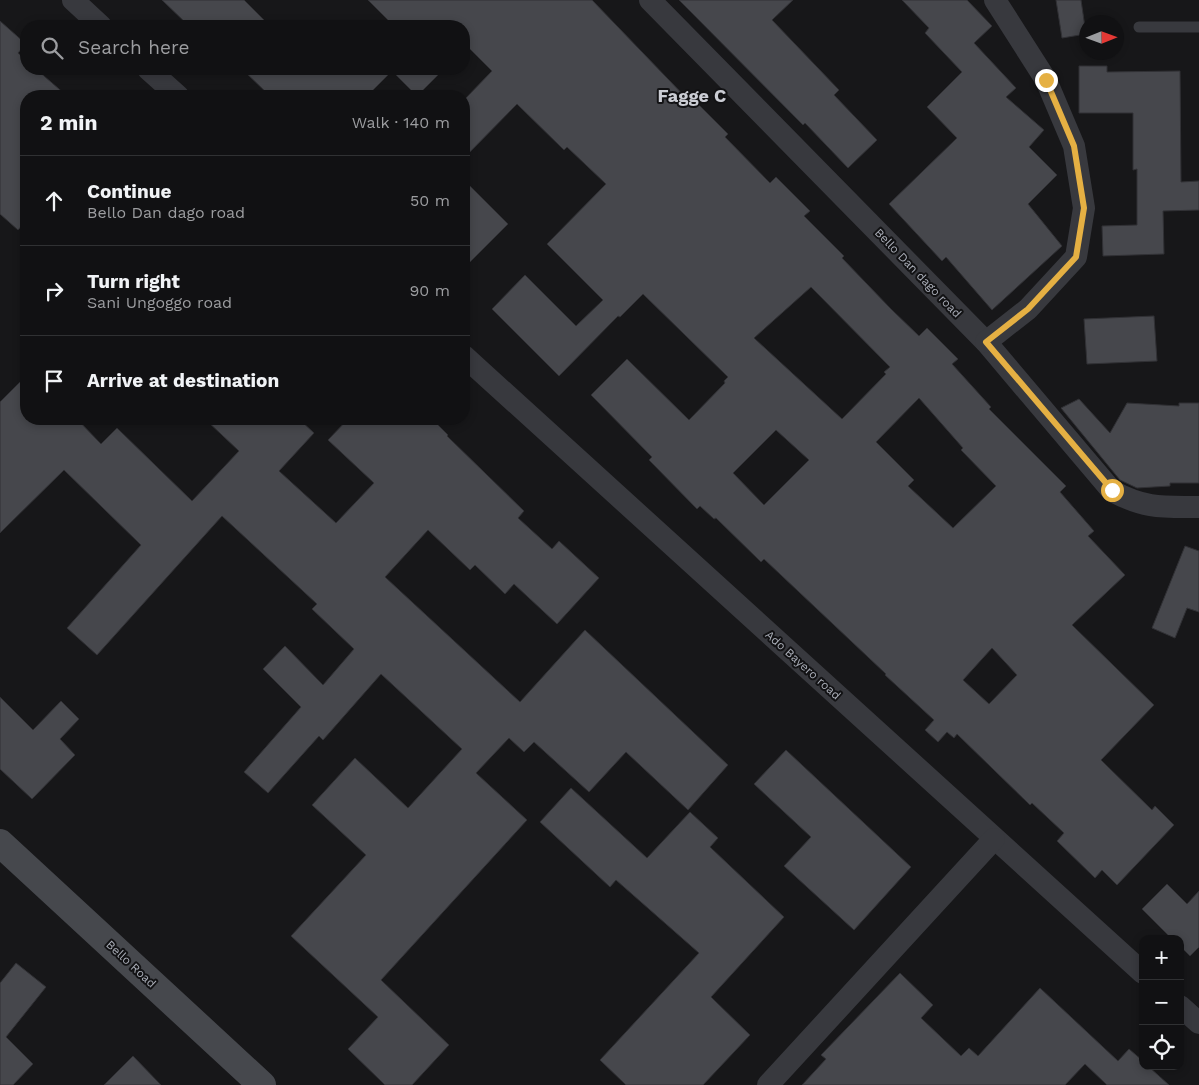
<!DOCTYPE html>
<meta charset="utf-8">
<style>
body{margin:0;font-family:"Work Sans",sans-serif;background:#1a1a1c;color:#f1f3f6}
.controls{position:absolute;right:15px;bottom:15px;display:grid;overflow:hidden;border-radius:10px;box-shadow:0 2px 8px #0003}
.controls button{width:45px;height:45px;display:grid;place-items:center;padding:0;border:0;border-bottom:1px solid #303133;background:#111113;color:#f1f3f6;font:25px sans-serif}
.compass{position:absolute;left:1079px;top:15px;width:45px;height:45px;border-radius:50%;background:#111113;box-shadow:0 2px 8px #0003;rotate:89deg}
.stop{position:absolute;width:15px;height:15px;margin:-11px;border:4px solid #e5b043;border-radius:50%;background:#fff}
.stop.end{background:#e5b043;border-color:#fff;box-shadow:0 1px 5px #0008}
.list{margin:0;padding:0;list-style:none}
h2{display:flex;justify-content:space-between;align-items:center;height:65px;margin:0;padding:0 20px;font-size:21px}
h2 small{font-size:16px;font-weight:400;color:#9c9da0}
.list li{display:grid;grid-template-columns:32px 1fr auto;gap:15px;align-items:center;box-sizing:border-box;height:90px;padding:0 20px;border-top:1px solid #303133}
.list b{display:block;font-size:19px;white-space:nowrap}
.list p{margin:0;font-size:16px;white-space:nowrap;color:#9c9da0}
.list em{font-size:16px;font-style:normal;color:#9c9da0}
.icon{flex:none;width:28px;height:28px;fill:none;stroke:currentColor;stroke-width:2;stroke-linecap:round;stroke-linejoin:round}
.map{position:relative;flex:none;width:1199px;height:1085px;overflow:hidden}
.search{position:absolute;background:#111113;box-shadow:0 2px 8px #0003;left:20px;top:20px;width:450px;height:55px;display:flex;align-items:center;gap:12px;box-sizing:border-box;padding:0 18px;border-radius:20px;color:#9c9da0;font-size:19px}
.panel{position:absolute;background:#111113;box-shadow:0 2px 8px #0003;left:20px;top:90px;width:450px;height:335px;border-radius:20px}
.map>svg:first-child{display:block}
</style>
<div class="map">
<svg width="1199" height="1085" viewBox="0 0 1199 1085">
<rect width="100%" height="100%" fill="#171719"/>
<g fill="#46474c" stroke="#313135" fill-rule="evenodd">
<path d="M162 0H244L270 26H189Z"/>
<path d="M368 0H592L693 105 696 102 728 134 725 137 770 183 776 177 810 211 804 216 844 256 842 258 891 309 919 336 927 328 958 359 952 364 991 407 989 409 1066 486 1060 492 1094 531 1088 536 1125 575 1072 625 1154 705 1101 760 1152 810 1155 806 1174 825 1117 885 1102 870 1095 878 1057 841 1064 833 1032 803 1030 805 957 734 954 738 947 732 938 742 925 730 934 720 885 675 886 674 764 559 761 562 716 518 714 519 700 506 697 509 649 460 652 457 591 395 627 359 689 420 725 383 724 381 728 377 643 294 620 317 618 316 559 376 492 309 525 275 576 326 603 300 547 244 606 184 567 147 564 150 517 104 464 158V100L492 71 464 43V26H394ZM811 287 890 367 884 372 886 374 842 419 754 338ZM919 398 963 448 961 450 996 486 953 528 908 486 914 480 876 442ZM776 430 809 460 764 505 733 473ZM992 648 1017 675 989 704 963 680Z"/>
<path d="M679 0H793L772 20 839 90 834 95 877 140 848 168 805 123 803 125Z"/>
<path d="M902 0H967L992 26 974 43 1016 88 1006 97 1044 130 1029 147 1057 175 1028 204 1062 246 992 310 946 257 942 261 889 204 957 138 927 107 962 72 925 33 929 28Z"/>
<path d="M1056 0H1081L1086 34 1062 38Z"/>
<path d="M0 21 26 44 18 53 26 60V69H36L67 96H26V221L18 230 0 214Z"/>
<path d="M1079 66H1107V72L1180 71 1181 182 1199 181V210L1163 211 1164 254 1103 256 1102 226 1137 225V169L1133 170V113H1079Z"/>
<path d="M242 69H444L417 96 392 71 367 96H270Z"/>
<path d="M464 180 508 224 464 268Z"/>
<path d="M1154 316 1157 361 1087 364 1084 319Z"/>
<path d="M26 376V419H77L101 444 117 428 192 501 239 451 205 419H299L314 433 279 471 336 523 374 483 328 440 348 419H432L448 435 447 436 524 511 518 518 552 549 559 541 599 578 557 624 514 584 505 594 475 565 470 570 428 530 385 577 520 702 585 630 728 765 688 810 626 752 589 792 534 742 524 752 509 738 476 773 527 820 381 980 449 1045 412 1085H385L348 1049 378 1017 291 936 366 855 312 805 355 758 408 808 462 749 381 674 323 740 319 736 268 793 244 772 301 707 263 669 285 646 323 685 354 649 312 609 317 604 222 516 97 655 67 628 141 545 64 470 0 533V402Z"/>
<path d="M1079 399 1110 433 1127 403 1179 406V403H1199V483H1170V486L1137 488 1120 480 1061 408Z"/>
<path d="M1185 546 1199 551V612L1187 608 1175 638 1152 628Z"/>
<path d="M0 697 33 730 61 701 79 719 60 739 75 755 32 799 0 769Z"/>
<path d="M786 750 911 867 854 930 784 866 811 837 754 784Z"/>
<path d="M571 788 647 858 690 812 718 838 710 847 784 917 711 997 750 1035 703 1085H626L600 1060 699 953 616 880 610 887 540 822Z"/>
<path d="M1167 884 1187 904 1199 891V947L1190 956 1180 946V939H1172L1142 909Z"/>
<path d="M16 963 46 987 6 1037 33 1064 13 1085H0V983Z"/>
<path d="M900 973 933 1005 921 1018 961 1056 969 1048 978 1056 1040 988 1118 1061 1129 1049 1143 1061V1066H1148L1169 1085H1107L1085 1064 1065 1085H802L826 1059 821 1055Z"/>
<path d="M133 1056 161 1085H104Z"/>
</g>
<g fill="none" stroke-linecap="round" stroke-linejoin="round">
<path stroke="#38393e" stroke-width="11" d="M1139 27H1199"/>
<g stroke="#38393e" stroke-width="22">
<path d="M73 0 101 26"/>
<path d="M650 0 986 342 1112 491C1146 509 1162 507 1199 507"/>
<path d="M148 69 178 96"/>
<path d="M986 342 1028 309 1076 257 1084 208 1074 146 1046 80 995 0"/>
<path d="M464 356 1143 973"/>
<path d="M1180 1006 1199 1023"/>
<path d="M768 1085 994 839"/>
</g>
<path stroke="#46484d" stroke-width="28" d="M0 843 262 1085"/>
</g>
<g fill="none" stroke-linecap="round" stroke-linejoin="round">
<path stroke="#e5b043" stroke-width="6" d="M1046 80 1074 146 1084 208 1076 257 1028 309 986 342 1112 490"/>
</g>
<g text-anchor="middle" stroke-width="4" stroke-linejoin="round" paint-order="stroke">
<g font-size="12" fill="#aaaeb8" stroke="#121214">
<text transform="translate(918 273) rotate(46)" y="4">Bello Dan dago road</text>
<text transform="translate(803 665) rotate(42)" y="4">Ado Bayero road</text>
<text transform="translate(131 964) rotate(43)" y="4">Bello Road</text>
</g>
<g font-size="18" font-weight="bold" fill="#cbcdd4" stroke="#121214">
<text x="692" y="102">Fagge C</text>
</g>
</g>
</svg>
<div class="controls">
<button>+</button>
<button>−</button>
<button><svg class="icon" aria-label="locate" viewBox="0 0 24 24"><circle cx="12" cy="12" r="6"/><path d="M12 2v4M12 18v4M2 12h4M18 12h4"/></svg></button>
</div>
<svg class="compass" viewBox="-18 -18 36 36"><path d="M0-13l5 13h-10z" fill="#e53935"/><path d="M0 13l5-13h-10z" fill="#9c9da0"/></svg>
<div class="stop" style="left:1112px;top:490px"></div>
<div class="stop end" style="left:1046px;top:80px"></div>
<div class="search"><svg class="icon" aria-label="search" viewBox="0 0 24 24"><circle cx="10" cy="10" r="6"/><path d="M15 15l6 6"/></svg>Search here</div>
<section class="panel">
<h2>2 min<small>Walk · 140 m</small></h2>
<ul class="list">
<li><svg class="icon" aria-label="ahead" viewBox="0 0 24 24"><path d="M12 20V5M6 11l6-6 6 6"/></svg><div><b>Continue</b><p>Bello Dan dago road</p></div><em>50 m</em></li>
<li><svg class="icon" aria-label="right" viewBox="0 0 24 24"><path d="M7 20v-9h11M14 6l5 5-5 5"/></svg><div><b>Turn right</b><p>Sani Ungoggo road</p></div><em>90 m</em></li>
<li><svg class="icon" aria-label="arrive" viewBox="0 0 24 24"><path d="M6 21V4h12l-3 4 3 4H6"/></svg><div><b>Arrive at destination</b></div></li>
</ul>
</section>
</div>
